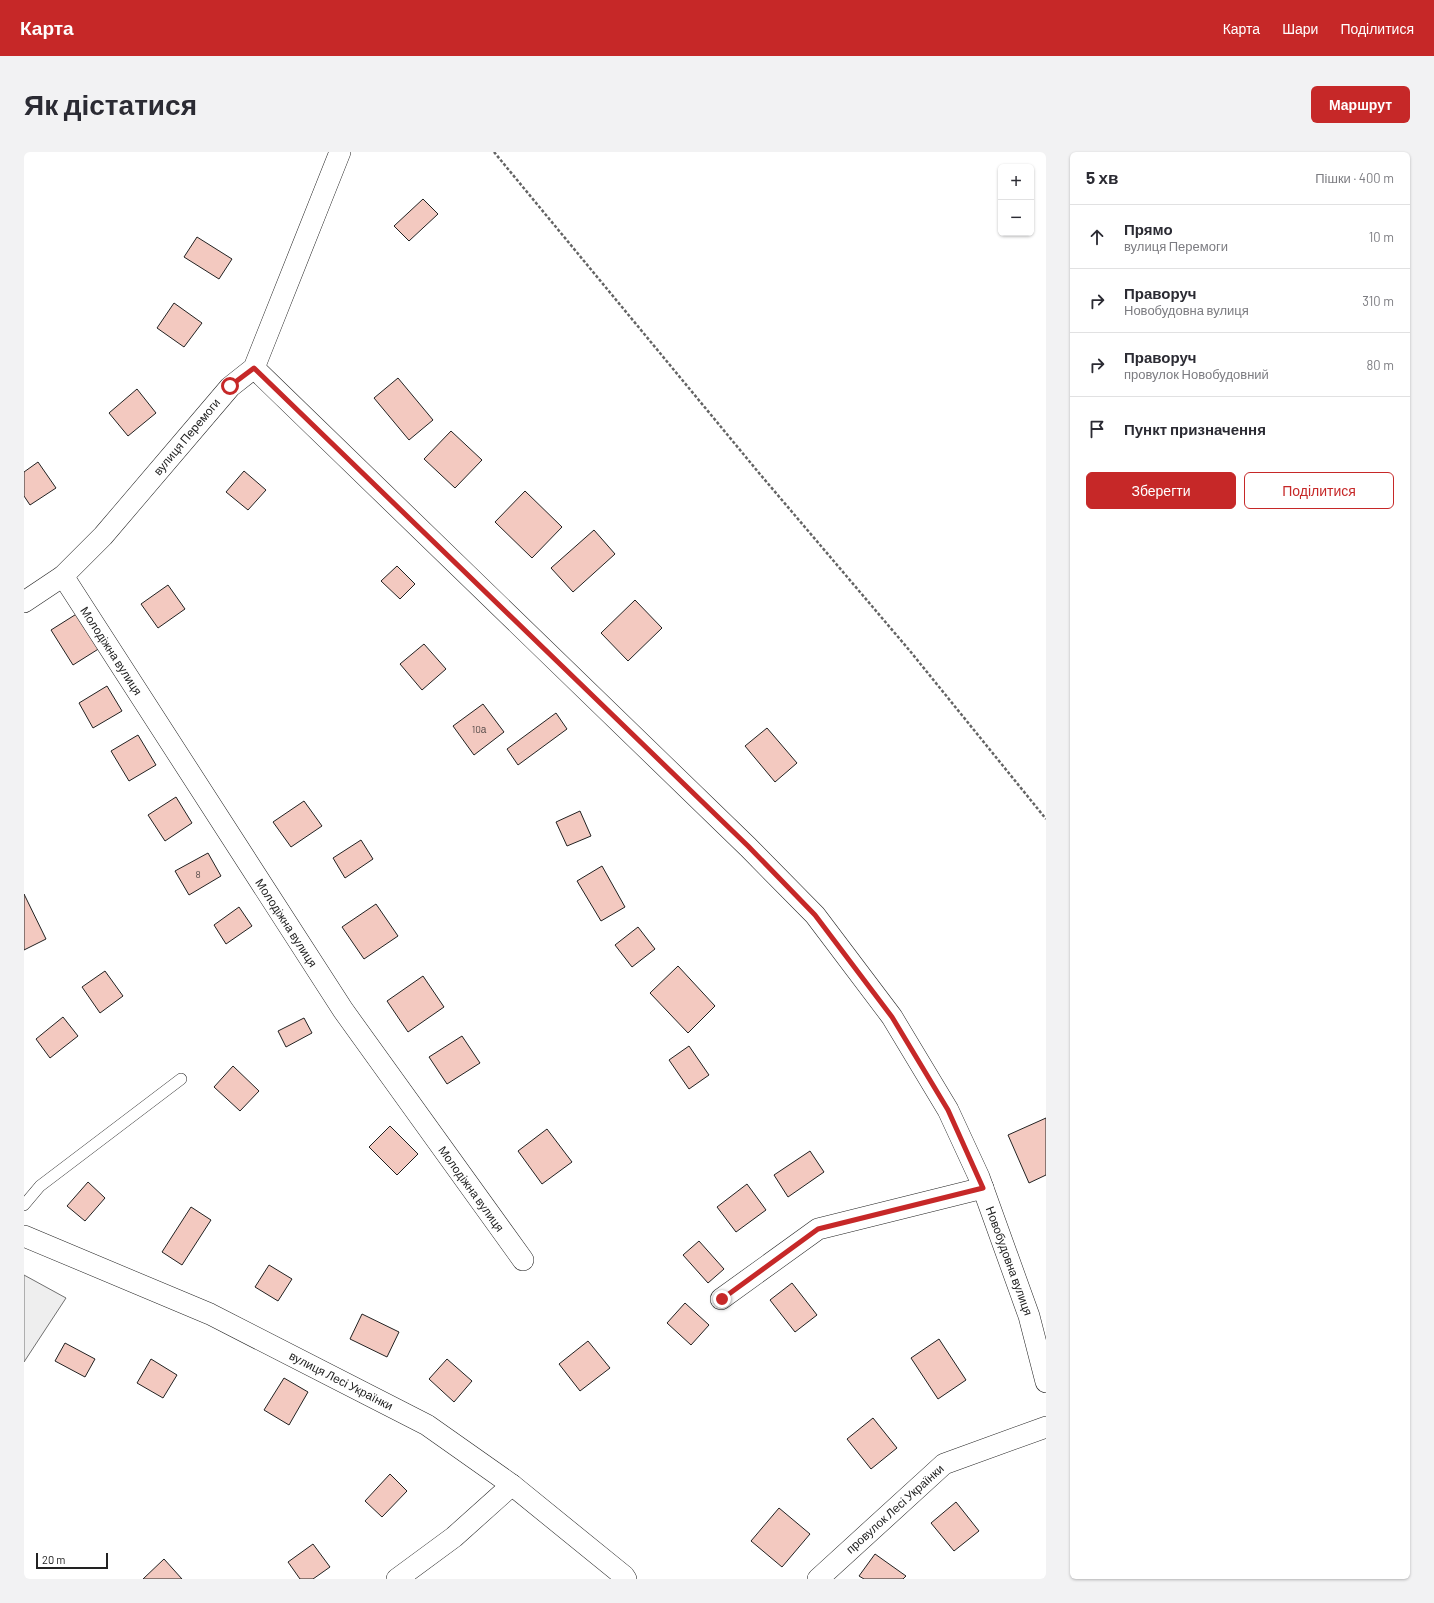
<!DOCTYPE html>
<html lang="uk">
<meta charset="utf-8">
<style>
body{margin:0;font-family:Barlow,sans-serif;background:#f2f2f3;color:#2b2b33}
.controls{position:absolute;right:12px;top:12px;display:grid;overflow:hidden;border-radius:6px;box-shadow:0 1px 3px #0004}
.controls button{width:36px;height:36px;display:grid;place-items:center;padding:0;border:0;border-bottom:1px solid #e1e1e2;background:#fff;color:#2b2b33;font:20px sans-serif}
.scale{position:absolute;left:12px;bottom:10px;width:72px;box-sizing:border-box;padding-left:4px;border:2px solid #222;border-top:0;font-size:11px;line-height:14px;white-space:nowrap;color:#222;-webkit-text-stroke:3px #fff;paint-order:stroke}
.stop{position:absolute;width:12px;height:12px;margin:-9px;border:3px solid #c62828;border-radius:50%;background:#fff}
.stop.end{background:#c62828;border-color:#fff;box-shadow:0 1px 4px #0008}
.list{margin:0;padding:0;list-style:none}
h2{display:flex;justify-content:space-between;align-items:center;height:52px;margin:0;padding:0 16px;font-size:17px}
h2 small{font-size:13px;font-weight:400;color:#7c7c81}
.list li{display:grid;grid-template-columns:26px 1fr auto;gap:12px;align-items:center;box-sizing:border-box;height:64px;padding:0 16px;border-top:1px solid #e1e1e2}
.list b{display:block;font-size:15px;white-space:nowrap}
.list p{margin:0;font-size:13px;white-space:nowrap;color:#7c7c81}
.list em{font-size:13px;font-style:normal;color:#7c7c81}
.actions{display:flex;gap:8px;padding:12px 16px}
.actions a{flex:1;padding:9px 0;border:1px solid #c62828;border-radius:6px;text-align:center;font-size:14px;color:#c62828}
.actions .main{background:#c62828;color:#fff}
.icon{flex:none;width:22px;height:22px;fill:none;stroke:currentColor;stroke-width:2;stroke-linecap:round;stroke-linejoin:round}
.map{position:relative;flex:none;width:1022px;height:1427px;overflow:hidden;border-radius:6px}
header{display:flex;align-items:center;gap:24px;box-sizing:border-box;height:56px;padding:0 20px;background:#c62828;color:#fff}
header strong{font-size:19px}
nav{display:flex;gap:22px;margin-inline-start:auto;font-size:14px}
.intro{display:flex;align-items:center;justify-content:space-between;box-sizing:border-box;height:96px;padding:0 24px}
h1{margin:0;font-size:28px}
.button{padding:10px 18px;border-radius:6px;background:#c62828;color:#fff;font-size:14px;font-weight:700}
main{display:flex;gap:24px;padding:0 24px}
aside{flex:1;background:#fff;border-radius:6px;box-shadow:0 1px 3px #0004}
.map>svg:first-child{display:block}
</style>
<header>
<strong>Карта</strong>
<nav><a>Карта</a><a>Шари</a><a>Поділитися</a></nav>
</header>
<div class="intro"><h1>Як дістатися</h1><a class="button">Маршрут</a></div>
<main>
<div class="map">
<svg width="1022" height="1427" viewBox="0 0 1022 1427">
<rect width="100%" height="100%" fill="#fff"/>
<path fill="#eee" stroke="#6f6f6f" d="M0 1123 42 1146 0 1210Z"/>
<g fill="#f3c9c0" stroke="#222">
<path d="M399 47 414 62 385 89 370 74Z"/>
<path d="M173 85 208 107 195 127 160 105Z"/>
<path d="M150 151 178 171 160 195 133 176Z"/>
<path d="M374 226 409 268 385 288 350 246Z"/>
<path d="M113 237 132 261 104 284 85 261Z"/>
<path d="M427 279 458 308 431 336 400 307Z"/>
<path d="M14 310 32 336 6 353 0 344V320Z"/>
<path d="M220 319 242 338 224 358 202 340Z"/>
<path d="M501 339 538 375 508 406 471 370Z"/>
<path d="M570 378 591 402 549 440 527 416Z"/>
<path d="M373 414 391 432 376 447 357 429Z"/>
<path d="M144 433 161 457 134 476 117 452Z"/>
<path d="M611 448 638 476 604 509 577 481Z"/>
<path d="M54 461 76 496 49 513 27 478Z"/>
<path d="M400 492 422 517 398 538 376 512Z"/>
<path d="M83 534 98 559 69 576 55 551Z"/>
<path d="M459 552 480 580 450 603 429 574Z"/>
<path d="M532 561 543 577 494 613 483 597Z"/>
<path d="M743 576 773 611 751 630 721 594Z"/>
<path d="M114 583 132 613 105 629 87 599Z"/>
<path d="M152 645 168 671 141 689 124 663Z"/>
<path d="M280 649 298 674 267 695 249 670Z"/>
<path d="M556 659 567 684 543 694 532 670Z"/>
<path d="M337 688 349 707 321 726 309 706Z"/>
<path d="M184 701 197 724 165 743 151 719Z"/>
<path d="M578 714 601 755 577 769 553 729Z"/>
<path d="M0 742 22 787 0 798Z"/>
<path d="M352 752 374 784 340 807 318 775Z"/>
<path d="M215 755 228 774 202 792 190 773Z"/>
<path d="M614 775 631 797 608 815 591 793Z"/>
<path d="M654 814 691 854 664 881 626 841Z"/>
<path d="M81 819 99 844 76 861 58 835Z"/>
<path d="M399 824 420 855 384 880 363 849Z"/>
<path d="M39 865 54 884 26 906 12 887Z"/>
<path d="M280 866 288 881 262 895 254 879Z"/>
<path d="M438 884 456 911 423 932 405 905Z"/>
<path d="M665 894 685 923 665 937 645 908Z"/>
<path d="M209 914 235 939 216 959 190 935Z"/>
<path d="M1022 966V1023L1005 1031 984 983Z"/>
<path d="M366 974 394 1002 373 1023 345 995Z"/>
<path d="M523 977 548 1010 518 1032 494 999Z"/>
<path d="M786 999 800 1020 764 1045 750 1023Z"/>
<path d="M64 1030 81 1046 61 1069 43 1054Z"/>
<path d="M723 1032 742 1058 712 1080 693 1055Z"/>
<path d="M167 1055 187 1068 158 1113 138 1100Z"/>
<path d="M675 1089 700 1117 684 1131 659 1103Z"/>
<path d="M245 1113 268 1127 254 1149 231 1135Z"/>
<path d="M768 1131 793 1163 771 1180 746 1148Z"/>
<path d="M661 1151 685 1173 667 1193 643 1171Z"/>
<path d="M338 1162 375 1180 363 1205 326 1187Z"/>
<path d="M915 1187 942 1228 914 1247 887 1206Z"/>
<path d="M564 1189 586 1216 556 1239 535 1212Z"/>
<path d="M41 1191 71 1207 61 1225 31 1209Z"/>
<path d="M127 1207 153 1223 139 1246 113 1231Z"/>
<path d="M423 1207 448 1229 430 1250 405 1227Z"/>
<path d="M260 1226 284 1240 265 1273 240 1258Z"/>
<path d="M849 1266 873 1296 847 1317 823 1287Z"/>
<path d="M366 1322 383 1339 358 1365 341 1349Z"/>
<path d="M932 1350 955 1379 930 1399 907 1371Z"/>
<path d="M755 1356 786 1382 758 1415 727 1389Z"/>
<path d="M289 1392 306 1415 289 1427H276L264 1410Z"/>
<path d="M851 1402 882 1424 879 1427H840L835 1424Z"/>
<path d="M140 1407 158 1427H119Z"/>
</g>
<g fill="none" stroke-linecap="round" stroke-linejoin="round">
<defs>
<path id="service" d="M0 1053 16 1034 157 927"/>
<g id="minor">
<path d="M230 216 724 695 791 763 868 865 924 958 955 1025 1005 1164 1022 1230"/>
<path d="M39 424 319 858 499 1108"/>
<path d="M0 450 39 424 79 384 206 235 230 216 316 0"/>
<path d="M0 1084 186 1162 403 1273 488 1333 600 1424 602 1427"/>
<path d="M697 1147 794 1077 959 1036"/>
<path d="M373 1427 430 1385 488 1333"/>
<path d="M794 1427 920 1312 1022 1275"/>
</g>
</defs>
<use href="#service" stroke="#222" stroke-width="12"/>
<use href="#minor" stroke="#222" stroke-width="22"/>
<path stroke="#646464" stroke-width="2.5" stroke-dasharray="3 2" stroke-linecap="butt" d="M470 0 735 321 886 499 1022 667"/>
<use href="#service" stroke="#fff" stroke-width="11"/>
<use href="#minor" stroke="#fff" stroke-width="21"/>
</g>
<g fill="none" stroke-linecap="round" stroke-linejoin="round">
<path stroke="#c62828" stroke-width="5" d="M206 234 230 216 724 694 791 763 868 865 924 958 959 1036 794 1077 698 1147"/>
</g>
<g text-anchor="middle" stroke-width="3" stroke-linejoin="round" paint-order="stroke">
<g font-size="10" fill="#564c4a">
<text x="455" y="581">10а</text>
<text x="174" y="726">8</text>
</g>
<g font-size="12" fill="#222" stroke="#fff">
<text transform="translate(163 285) rotate(-50)" y="4">вулиця Перемоги</text>
<text transform="translate(87 499) rotate(57)" y="4">Молодіжна вулиця</text>
<text transform="translate(262 771) rotate(57)" y="4">Молодіжна вулиця</text>
<text transform="translate(447 1037) rotate(54)" y="4">Молодіжна вулиця</text>
<text transform="translate(985 1109) rotate(70)" y="4">Новобудовна вулиця</text>
<text transform="translate(317 1229) rotate(27)" y="4">вулиця Лесі Українки</text>
<text transform="translate(871 1357) rotate(-42)" y="4">провулок Лесі Українки</text>
</g>
</g>
</svg>
<div class="controls">
<button>+</button>
<button>−</button>
</div>
<div class="scale">20 m</div>
<div class="stop" style="left:206px;top:234px"></div>
<div class="stop end" style="left:698px;top:1147px"></div>
</div>
<aside>
<h2>5 хв<small>Пішки · 400 m</small></h2>
<ul class="list">
<li><svg class="icon" aria-label="ahead" viewBox="0 0 24 24"><path d="M12 20V5M6 11l6-6 6 6"/></svg><div><b>Прямо</b><p>вулиця Перемоги</p></div><em>10 m</em></li>
<li><svg class="icon" aria-label="right" viewBox="0 0 24 24"><path d="M7 20v-9h11M14 6l5 5-5 5"/></svg><div><b>Праворуч</b><p>Новобудовна вулиця</p></div><em>310 m</em></li>
<li><svg class="icon" aria-label="right" viewBox="0 0 24 24"><path d="M7 20v-9h11M14 6l5 5-5 5"/></svg><div><b>Праворуч</b><p>провулок Новобудовний</p></div><em>80 m</em></li>
<li><svg class="icon" aria-label="arrive" viewBox="0 0 24 24"><path d="M6 21V4h12l-3 4 3 4H6"/></svg><div><b>Пункт призначення</b></div></li>
</ul>
<div class="actions"><a class="main">Зберегти</a><a>Поділитися</a></div>
</aside>
</main>
